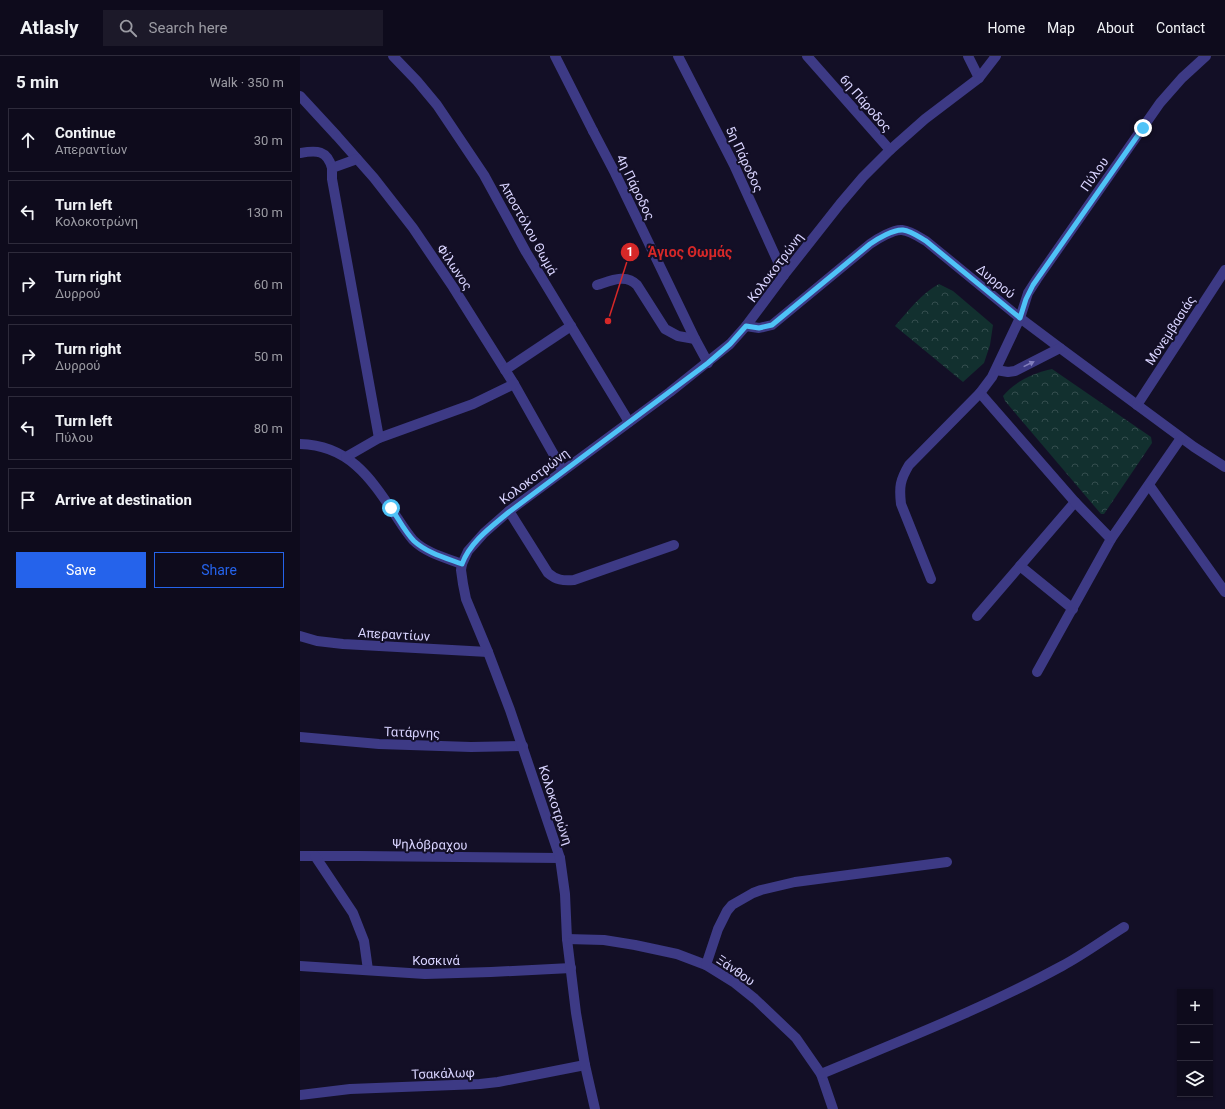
<!DOCTYPE html>
<meta charset="utf-8">
<style>
body{margin:0;font-family:Roboto,sans-serif;background:#1c1929;color:#f1f3f6}
.controls{position:absolute;right:12px;bottom:12px;display:grid;overflow:hidden;border-radius:0px;box-shadow:0 1px 3px #0004}
.controls button{width:36px;height:36px;display:grid;place-items:center;padding:0;border:0;border-bottom:1px solid #2e2b3b;background:#0e0b1c;color:#f1f3f6;font:20px sans-serif}
.stop{position:absolute;width:12px;height:12px;margin:-9px;border:3px solid #4fc3f7;border-radius:50%;background:#fff}
.stop.end{background:#4fc3f7;border-color:#fff;box-shadow:0 1px 4px #0008}
.list{margin:0;padding:0;list-style:none}
h2{display:flex;justify-content:space-between;align-items:center;height:52px;margin:0;padding:0 16px;font-size:17px}
h2 small{font-size:13px;font-weight:400;color:#9b9ba3}
.list li{display:grid;grid-template-columns:26px 1fr auto;gap:12px;align-items:center;box-sizing:border-box;height:64px;margin:0 8px 8px;padding:0 8px;border:1px solid #2e2b3b;border-radius:0px}
.list b{display:block;font-size:15px;white-space:nowrap}
.list p{margin:0;font-size:13px;white-space:nowrap;color:#9b9ba3}
.list em{font-size:13px;font-style:normal;color:#9b9ba3}
.actions{display:flex;gap:8px;padding:12px 16px}
.actions a{flex:1;padding:9px 0;border:1px solid #2563eb;border-radius:0px;text-align:center;font-size:14px;color:#2563eb}
.actions .main{background:#2563eb;color:#fff}
.icon{flex:none;width:22px;height:22px;fill:none;stroke:currentColor;stroke-width:2;stroke-linecap:round;stroke-linejoin:round}
.map{position:relative;flex:none;width:925px;height:1053px;overflow:hidden}
header{display:flex;align-items:center;gap:24px;box-sizing:border-box;height:56px;padding:0 20px;background:#0e0b1c;border-bottom:1px solid #2e2b3b}
header strong{font-size:19px}
nav{display:flex;gap:22px;margin-inline-start:auto;font-size:14px}
.search{width:280px;height:36px;background:#1c1929;display:flex;align-items:center;gap:10px;box-sizing:border-box;padding:0 14px;border-radius:0px;color:#9b9ba3;font-size:15px}
main{display:flex}
aside{flex:1;background:#0e0b1c}
.map>svg:first-child{display:block}
</style>
<header>
<strong>Atlasly</strong>
<div class="search"><svg class="icon" aria-label="search" viewBox="0 0 24 24"><circle cx="10" cy="10" r="6"/><path d="M15 15l6 6"/></svg>Search here</div>
<nav><a>Home</a><a>Map</a><a>About</a><a>Contact</a></nav>
</header>
<main>
<aside>
<h2>5 min<small>Walk · 350 m</small></h2>
<ul class="list">
<li><svg class="icon" aria-label="ahead" viewBox="0 0 24 24"><path d="M12 20V5M6 11l6-6 6 6"/></svg><div><b>Continue</b><p>Απεραντίων</p></div><em>30 m</em></li>
<li><svg class="icon" aria-label="left" viewBox="0 0 24 24"><path d="M17 20v-9H6M10 6l-5 5 5 5"/></svg><div><b>Turn left</b><p>Κολοκοτρώνη</p></div><em>130 m</em></li>
<li><svg class="icon" aria-label="right" viewBox="0 0 24 24"><path d="M7 20v-9h11M14 6l5 5-5 5"/></svg><div><b>Turn right</b><p>Δυρρού</p></div><em>60 m</em></li>
<li><svg class="icon" aria-label="right" viewBox="0 0 24 24"><path d="M7 20v-9h11M14 6l5 5-5 5"/></svg><div><b>Turn right</b><p>Δυρρού</p></div><em>50 m</em></li>
<li><svg class="icon" aria-label="left" viewBox="0 0 24 24"><path d="M17 20v-9H6M10 6l-5 5 5 5"/></svg><div><b>Turn left</b><p>Πύλου</p></div><em>80 m</em></li>
<li><svg class="icon" aria-label="arrive" viewBox="0 0 24 24"><path d="M6 21V4h12l-3 4 3 4H6"/></svg><div><b>Arrive at destination</b></div></li>
</ul>
<div class="actions"><a class="main">Save</a><a>Share</a></div>
</aside>
<div class="map">
<svg width="925" height="1053" viewBox="0 0 925 1053">
<defs>
<pattern id="forest-crowns" width="20" height="18" patternUnits="userSpaceOnUse"><rect width="20" height="18" fill="#12302f"/><path d="M2 6a3 3 0 1 1 6 0M12 15a3 3 0 1 1 6 0" fill="none" stroke="#344d4e"/></pattern>
</defs>
<rect width="100%" height="100%" fill="#130f26"/>
<g fill="url(#forest-crowns)">
<path d="M639 228 653 235 693 269 690 289 684 307 663 326 595 270C608 255 622 237 639 228Z"/>
<path d="M752 313 851 381 852 387 804 458H801L705 345 703 340C714 326 735 316 752 313Z"/>
</g>
<g fill="none" stroke-linecap="round" stroke-linejoin="round">
<g stroke="#3d3a85" stroke-width="10">
<path d="M255 0 293 75"/>
<path d="M297 229C310 225 326 217 337 229L365 273 378 280 395 283"/>
<path d="M209 455 248 517C256 524 263 525 274 524L374 489"/>
<path d="M720 510 773 553"/>
<path d="M677 560 775 446"/>
<path d="M737 616 811 483"/>
</g>
<g stroke="#3d3a85" stroke-width="10">
<path d="M93 0 117 25 137 49 184 119 226 196 329 366"/>
<path d="M378 0 434 109 484 219"/>
<path d="M507 0 590 94"/>
<path d="M668 0 679 22"/>
<path d="M0 40 37 80 74 122 113 172 153 231 214 328 263 415"/>
<path d="M293 75 315 117 395 283 408 307"/>
<path d="M0 97C17 94 27 94 32 112"/>
<path d="M57 103 32 112V123L79 382"/>
<path d="M446 270 459 272 472 269 570 188C577 183 594 173 602 174 611 175 619 181 626 185L720 262 760 292 894 391 925 411"/>
<path d="M205 314 271 270"/>
<path d="M696 314 708 316 715 315 760 292"/>
<path d="M680 337 775 446 811 483 881 382"/>
<path d="M837 349 925 214"/>
<path d="M0 388C48 389 70 421 94 457 100 466 106 476 113 484 126 497 146 502 162 508"/>
<path d="M46 401 79 382 173 348 214 328"/>
<path d="M849 429 925 536"/>
<path d="M631 523 601 448C599 431 600 424 609 409L680 337 692 321 720 262 728 237 737 223 860 47 882 22 906 0"/>
<path d="M0 580 17 585 43 588 188 596"/>
<path d="M0 681 79 688 171 691 223 690"/>
<path d="M0 800H59L260 802"/>
<path d="M15 800 53 857 64 885 68 914"/>
<path d="M267 883 304 884 335 889 377 898 406 909 435 927 455 943 496 982 521 1018 533 1053"/>
<path d="M406 909 418 873 427 855 432 849 453 837 461 834 495 826 647 806"/>
<path d="M0 910 125 918 191 916 271 912"/>
<path d="M521 1018C602 984 685 952 762 910 783 899 803 884 824 871"/>
<path d="M0 1039 50 1033 180 1028 198 1026 285 1009"/>
</g>
<path stroke="#3d3a85" stroke-width="10" d="M295 1053 285 1009 276 957 267 883 265 838 260 802 210 654 188 596 166 543 163 528 161 514 162 508 168 495 184 477 209 455 370 336 430 288 446 270 484 219 540 148 563 121 590 94 625 63 679 22 696 0"/>
</g>
<defs><path id="oneway-solid" d="M-6-.8H1V-3.2L6.5 0L1 3.2V.8H-6Z"/></defs>
<use fill="#837fbc" href="#oneway-solid" transform="translate(729 308) rotate(-26)"/>
<g fill="none" stroke-linecap="round" stroke-linejoin="round">
<path stroke="#4fc3f7" stroke-width="5" d="M91 452C98 462 105 476 114 485 127 497 146 502 162 508 170 486 191 471 209 456L408 307 430 288 446 270 459 272 472 269 570 188C577 183 594 173 603 174 611 175 619 181 626 185L720 262 726 243 733 229 843 72"/>
</g>
<g text-anchor="middle" stroke-width="4" stroke-linejoin="round" paint-order="stroke">
<g font-size="13" fill="#d9d4ff" stroke="#130f26">
<text transform="translate(566 47) rotate(49)" y="5">6η Πάροδος</text>
<text transform="translate(445 103) rotate(65)" y="5">5η Πάροδος</text>
<text transform="translate(794 118) rotate(-55)" y="5">Πύλου</text>
<text transform="translate(336 131) rotate(64)" y="5">4η Πάροδος</text>
<text transform="translate(229 172) rotate(61)" y="5">Αποστόλου Θωμά</text>
<text transform="translate(155 211) rotate(56)" y="5">Φίλωνος</text>
<text transform="translate(475 211) rotate(-53)" y="5">Κολοκοτρώνη</text>
<text transform="translate(696 225) rotate(39)" y="5">Δυρρού</text>
<text transform="translate(870 274) rotate(-57)" y="5">Μονεμβασιάς</text>
<text transform="translate(234 420) rotate(-37)" y="5">Κολοκοτρώνη</text>
<text transform="translate(94 578) rotate(3)" y="5">Απεραντίων</text>
<text transform="translate(112 676) rotate(2)" y="5">Τατάρνης</text>
<text transform="translate(256 749) rotate(72)" y="5">Κολοκοτρώνη</text>
<text transform="translate(130 788) rotate(1)" y="5">Ψηλόβραχου</text>
<text x="136" y="909">Κοσκινά</text>
<text transform="translate(436 914) rotate(35)" y="5">Ξάνθου</text>
<text transform="translate(143 1017) rotate(-2)" y="5">Τσακάλωφ</text>
</g>
</g>
<path fill="none" stroke="#d62828" stroke-width="1.5" d="M308 265L330 196"/>
<g fill="#d62828" stroke="#130f26" stroke-width="1.5">
<circle cx="308" cy="265" r="4"/>
<circle cx="330" cy="196" r="10"/>
</g>
<g font-size="12" text-anchor="middle" font-weight="bold" fill="#fff">
<text x="330" y="200">1</text>
</g>
<g font-size="14" text-anchor="middle" font-weight="bold" fill="#d62828" stroke="#130f26" stroke-width="4" stroke-linejoin="round" paint-order="stroke">
<text x="390" y="201">Άγιος Θωμάς</text>
</g>
</svg>
<div class="controls">
<button>+</button>
<button>−</button>
<button><svg class="icon" aria-label="layers" viewBox="0 0 24 24"><path d="M12 4l9 5-9 5-9-5zM3 14l9 5 9-5"/></svg></button>
</div>
<div class="stop" style="left:91px;top:452px"></div>
<div class="stop end" style="left:843px;top:72px"></div>
</div>
</main>
